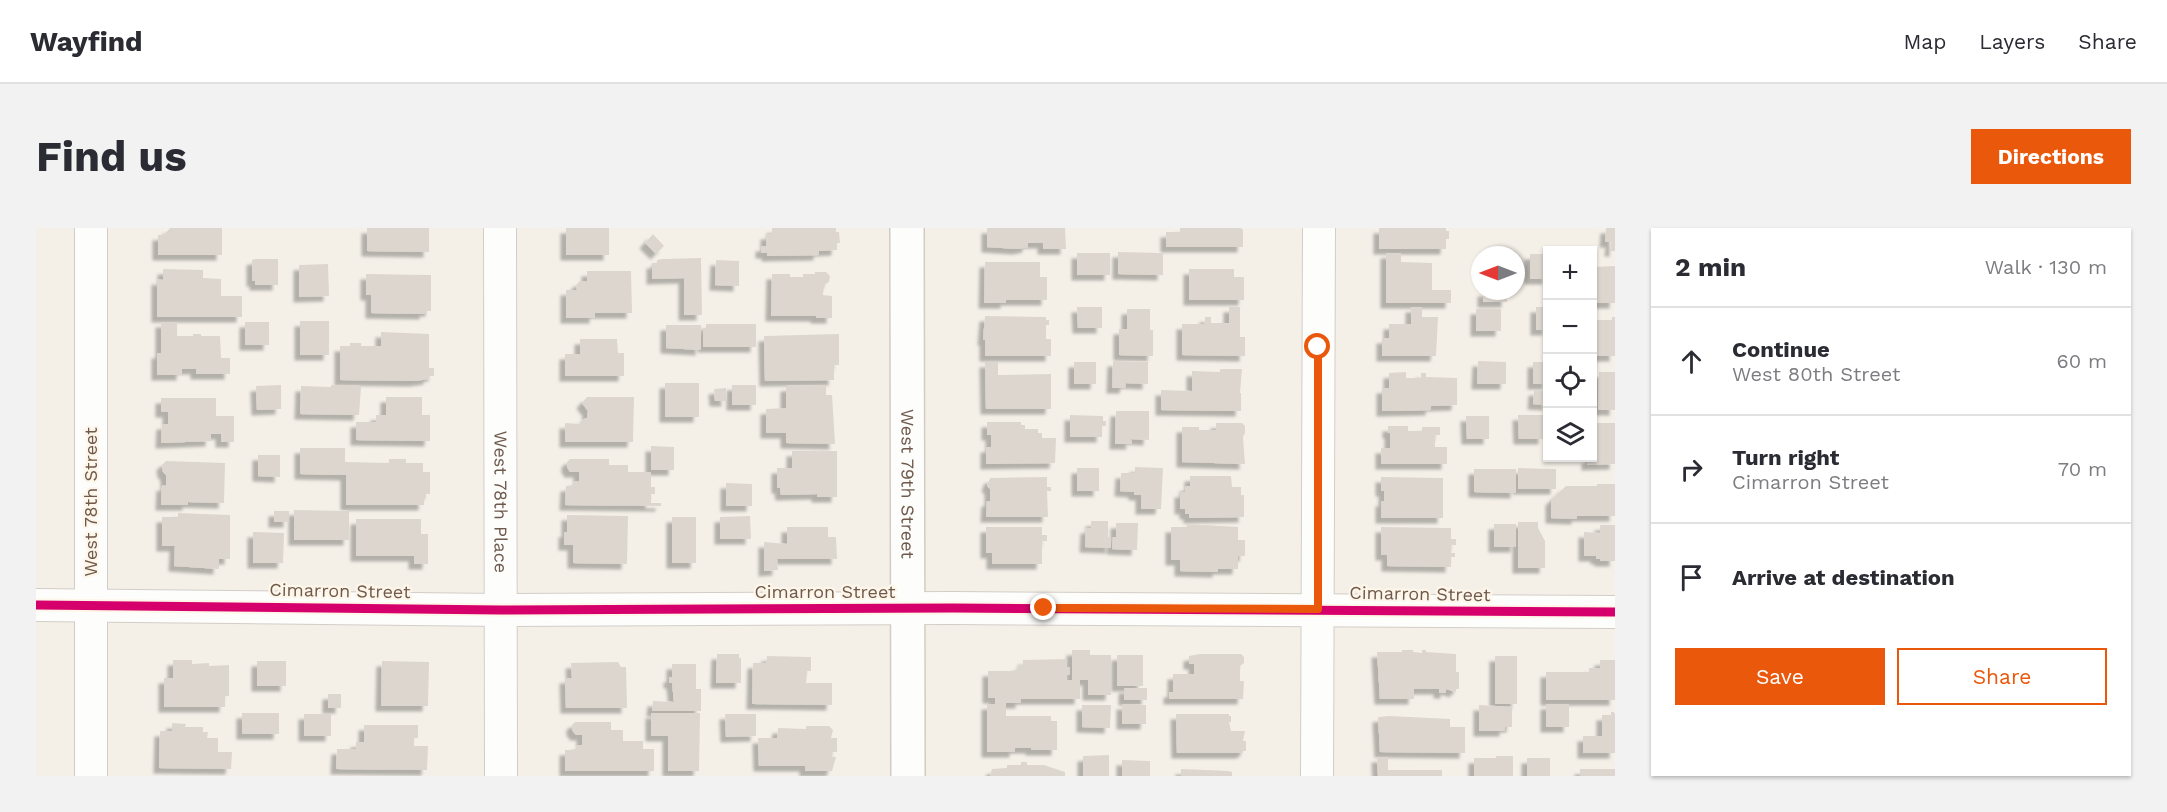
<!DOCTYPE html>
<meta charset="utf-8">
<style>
body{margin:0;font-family:"Work Sans",sans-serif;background:#f2f2f3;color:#2b2b33}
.controls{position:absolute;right:18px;top:18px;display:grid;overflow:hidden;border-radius:0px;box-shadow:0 2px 4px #0004}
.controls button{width:54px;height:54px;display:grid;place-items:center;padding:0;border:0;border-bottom:2px solid #e1e1e2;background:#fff;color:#2b2b33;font:30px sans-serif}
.compass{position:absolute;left:1435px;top:18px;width:54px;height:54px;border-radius:50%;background:#fff;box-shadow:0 2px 4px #0004;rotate:270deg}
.stop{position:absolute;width:18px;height:18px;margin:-14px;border:4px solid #ea580c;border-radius:50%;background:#fff}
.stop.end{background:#ea580c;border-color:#fff;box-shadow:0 2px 6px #0008}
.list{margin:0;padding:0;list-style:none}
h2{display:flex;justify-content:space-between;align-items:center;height:78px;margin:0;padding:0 24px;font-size:26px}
h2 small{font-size:20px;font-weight:400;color:#7c7c81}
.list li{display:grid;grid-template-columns:39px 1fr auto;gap:18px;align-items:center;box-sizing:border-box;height:108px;padding:0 24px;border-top:2px solid #e1e1e2}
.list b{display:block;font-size:22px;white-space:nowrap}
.list p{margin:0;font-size:20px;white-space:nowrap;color:#7c7c81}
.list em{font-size:20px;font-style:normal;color:#7c7c81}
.actions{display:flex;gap:12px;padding:18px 24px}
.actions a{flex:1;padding:14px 0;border:2px solid #ea580c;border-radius:0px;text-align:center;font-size:21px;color:#ea580c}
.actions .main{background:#ea580c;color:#fff}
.icon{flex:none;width:33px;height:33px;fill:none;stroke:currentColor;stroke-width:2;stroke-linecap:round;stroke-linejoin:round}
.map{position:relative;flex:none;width:1579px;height:548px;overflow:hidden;border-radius:0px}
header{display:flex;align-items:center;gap:36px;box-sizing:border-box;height:84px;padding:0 30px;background:#fff;border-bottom:2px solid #e1e1e2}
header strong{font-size:28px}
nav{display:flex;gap:33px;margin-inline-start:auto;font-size:21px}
.intro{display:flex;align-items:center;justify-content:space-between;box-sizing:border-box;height:144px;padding:0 36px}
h1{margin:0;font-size:42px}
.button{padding:15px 27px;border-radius:0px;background:#ea580c;color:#fff;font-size:21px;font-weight:700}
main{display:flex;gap:36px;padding:0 36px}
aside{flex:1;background:#fff;border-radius:0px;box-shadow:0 2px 4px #0004}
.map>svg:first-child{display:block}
</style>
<header>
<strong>Wayfind</strong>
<nav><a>Map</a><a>Layers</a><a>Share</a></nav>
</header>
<div class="intro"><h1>Find us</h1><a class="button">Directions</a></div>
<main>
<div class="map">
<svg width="1579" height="548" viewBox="0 0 1579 548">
<defs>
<filter id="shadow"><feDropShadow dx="-5.5" dy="5.5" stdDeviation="1.5" flood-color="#0004"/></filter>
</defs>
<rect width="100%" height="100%" fill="#f4f0e8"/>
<g fill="#ddd6ce" filter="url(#shadow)">
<path d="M134 0H186V27H122V7H128Z"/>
<path d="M331 0H393V24L331 23Z"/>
<rect x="530" y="0" width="43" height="27"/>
<path d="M736 0H800V4H803L804 15H801V22L783 23V27L731 28V25H725V18H730V6H736Z"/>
<path d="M951 0H1029L1030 21H1007V15H992V19L982 21 951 19Z"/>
<path d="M1144 0H1205L1207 2V19H1130V4H1144Z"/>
<path d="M1343 0H1410V3H1413V11H1410V21H1343Z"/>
<path d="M1570 0H1579V23H1574L1575 14H1569Z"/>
<path d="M617 6 628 18 620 26 609 15Z"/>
<path d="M1082 24 1127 25V47L1082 46Z"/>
<rect x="1041" y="25" width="33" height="22"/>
<path d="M1350 25H1365V34L1396 35V62H1415V75H1350Z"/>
<rect x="1494" y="26" width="18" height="25"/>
<path d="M665 30 666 87H648V50L616 51V35H621V32L626 31Z"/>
<path d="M219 31H242V57H219V53H216V32Z"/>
<path d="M680 32 703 33V58L679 57Z"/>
<path d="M949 34H1004V49H1011V72H970V75H948Z"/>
<path d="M292 36 293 68 263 69V37Z"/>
<path d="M1579 38V75H1556L1557 39Z"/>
<path d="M127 41 167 42V50L185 51V68H206V89H121V51L127 52Z"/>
<path d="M1153 41H1198V49H1208V72H1153Z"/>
<path d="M551 43H595L596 85H559V90H530V62H541L540 57 544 53H551Z"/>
<path d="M779 44H790L794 48 793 54 788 57 787 67 796 68V90H780V88H735L736 46H754V49H767V46H779Z"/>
<path d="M330 46 395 47V83H389V86L335 85V67H330Z"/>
<rect x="1447" y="63" width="24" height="11"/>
<path d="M1041 79H1066V100H1042Z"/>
<path d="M1193 79H1204V109H1209V128L1146 127V96H1169V89H1175V95H1193Z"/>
<path d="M1375 79H1386V89H1402L1400 128H1346V110H1353V96H1375Z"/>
<rect x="1500" y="79" width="12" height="23"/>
<path d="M1091 81H1114V102H1117V128L1083 127V101H1091Z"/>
<rect x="1440" y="81" width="25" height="22"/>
<path d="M949 88 1010 89V92H1013V97H1010V111H1015V128H949V112H947Z"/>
<path d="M1576 89H1579V128H1557L1556 92H1576Z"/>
<rect x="264" y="93" width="29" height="34"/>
<path d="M125 94H141V108H157V106H165V108H184L185 130H194V146H160V141H146V147H121V125H125Z"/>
<rect x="209" y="94" width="24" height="23"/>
<path d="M670 96H720V119H667V100H670Z"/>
<path d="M630 97H665V122L630 120Z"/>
<path d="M345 104 393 106V140H398V148H393V151L379 153 304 152V118H314V115H325V118H345Z"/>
<path d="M803 106V137H798V152L729 153 728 108Z"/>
<path d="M544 111H581L582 125H588V148H529V126H544Z"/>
<path d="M1077 133 1112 134V156L1090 155 1089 160H1076Z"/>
<path d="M1442 133 1470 134V156H1441Z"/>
<path d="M949 134H962V147L1015 146V181H950Z"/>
<rect x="1038" y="134" width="22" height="22"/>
<rect x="1497" y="134" width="15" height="22"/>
<path d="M1184 141H1206L1204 165H1205V183L1125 182V162L1156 163V143L1184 144Z"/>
<path d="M1370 144V150H1385V145H1390V149L1421 150V177L1395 178V182L1346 183V160H1353V145Z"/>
<path d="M1563 144H1579V182H1562Z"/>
<rect x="629" y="155" width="34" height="34"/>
<path d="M245 157V181L221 182 220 158Z"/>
<path d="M295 157H323V159H325L323 187 264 186 265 158 295 159Z"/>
<rect x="696" y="157" width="24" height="20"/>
<path d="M790 157V167H796L799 216 750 215V205H730V181L750 180V158Z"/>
<path d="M690 160 691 173H679L678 161Z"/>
<path d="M1498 162 1512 163V177L1497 176Z"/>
<path d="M350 169H386V187H394V213L320 212V194H340V187H350Z"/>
<path d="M551 169H598L597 214H529V195L544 196 545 192 551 190 552 183 546 175Z"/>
<path d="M125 170H180V188H198V214H185V206H175V213L125 215 126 196H132V184H125Z"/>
<path d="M1080 183H1113V212L1095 211 1096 216H1079Z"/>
<path d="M1034 187 1067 188V193H1070V198H1066V209H1034Z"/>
<path d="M1482 187H1508V211H1483Z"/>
<path d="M1430 188H1453V211H1431Z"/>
<path d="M951 194H985V197H989V201H1002V205H1006V210H1020L1019 235 950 236V219H955V207H951Z"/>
<path d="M1180 195H1206L1209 198V205L1207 209 1209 236 1146 234V199H1163V202H1180Z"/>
<path d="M1556 195H1579V236L1551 237V230H1556Z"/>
<path d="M1352 198H1372V203H1386V199H1404V207H1399V219H1411V236H1345V220H1354V205H1352Z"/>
<path d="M615 218 638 219V242H615Z"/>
<path d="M264 220H309V234L353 235V231H370V235H387V244H394V266H388V277H310V247L264 246Z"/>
<path d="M756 223H801V269H781V266L745 267 744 260H741V240H756Z"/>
<path d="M222 227H244V249L222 248Z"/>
<path d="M534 231H573V237H592V244H615V259H619V266H615V275H625V278L529 277 530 258H535L539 253H543V244H534L531 239V234Z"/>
<path d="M130 233 189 235 188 275 152 274V277H125L126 257 130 258V247L127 244 126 237Z"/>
<path d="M1099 239 1127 240 1125 281H1105V267H1098V264L1084 263 1085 245H1099Z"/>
<rect x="1041" y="240" width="22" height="23"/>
<path d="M1482 240 1520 241V261H1482Z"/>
<path d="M1438 241H1480V265L1438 264Z"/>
<path d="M1154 248H1195L1196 259H1205V267H1208V289L1153 290V286H1149V281H1144V264H1149V258H1154Z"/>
<path d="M1011 249V259H1015V263H1011L1012 289H950L951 273H954V261L951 258 954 250Z"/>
<path d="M1345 249 1407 250V290H1345V273H1348V263H1345Z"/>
<path d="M690 255 716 256V278H690Z"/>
<path d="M1561 256H1579V288H1541V291L1515 290V272L1530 258H1561Z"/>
<path d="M258 282 313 283V312H258Z"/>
<rect x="238" y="283" width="15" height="11"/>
<path d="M142 285 194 287V331H183V341L138 338 139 318H126V289H142Z"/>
<path d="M531 287 592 288 591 336 537 335V317H528V304H531Z"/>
<path d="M714 288 715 311H684V289Z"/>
<rect x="636" y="289" width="24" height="46"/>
<path d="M320 291H385V306H392V336H378V328H320Z"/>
<path d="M1055 293H1072V309H1075V320L1049 319 1050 300H1055Z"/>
<path d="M1482 294H1502V300L1509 313V340H1482Z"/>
<path d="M1080 295H1102L1101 322 1076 321 1077 309H1080Z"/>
<path d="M1151 296 1202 299V312H1209V328H1202V341H1182V344L1144 343V332H1135V299H1151Z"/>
<rect x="1458" y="296" width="22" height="23"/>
<path d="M1564 297H1579V333H1564V331H1560V328H1548V304L1564 305Z"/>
<path d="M751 299H792V309H800L801 331H741L742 342 728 343V314L751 316Z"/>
<path d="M950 299H1006V307H1011V313H1006V336H956V325H950Z"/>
<path d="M1345 299 1415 300V311H1420V317H1415V325H1419V329H1415V339L1351 338V327H1345Z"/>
<path d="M217 304 248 305 247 335H217Z"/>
<path d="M1036 422H1054V427H1075V467H1052V452H1044V471H985V475H970V488H1015V493H1021V522H995V520H979V524H951V476H959V470H952V443H980L981 439 987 437V432L1031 431V439H1034V447H1031V452H1036Z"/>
<path d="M1366 422H1377V424L1386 425V422H1390V424L1420 426V444H1423V461H1420V464L1410 461V465H1403V461H1378V471H1344L1341 424H1366Z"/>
<path d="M681 426H703V430H705V455H680Z"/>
<path d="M1164 426H1205L1208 429V435L1204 438V453H1208L1207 471H1133V464H1137V446H1158V436H1153V428Z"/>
<rect x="1081" y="427" width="26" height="31"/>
<path d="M731 428 775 429V443H771L770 455H796V477L716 476 717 435H730Z"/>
<rect x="1459" y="428" width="22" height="48"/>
<path d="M137 432H156V436L173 435V438L193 437V468H189V479H128V450H137Z"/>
<path d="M1564 432H1579V472H1510V444H1553V440H1564Z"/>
<rect x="221" y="433" width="29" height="25"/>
<path d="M346 433 393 434 392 478H345Z"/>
<path d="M582 434 585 439H590L591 480H530L529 450H536L535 435Z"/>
<path d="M636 436H660V461H665V483H616L617 473 638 474 636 455H633V449H636Z"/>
<rect x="1088" y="460" width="23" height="12"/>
<rect x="292" y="466" width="13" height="14"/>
<path d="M1086 476 1110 477V496H1086Z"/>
<rect x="1510" y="476" width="23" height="23"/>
<path d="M1046 477H1075L1074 500 1046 499Z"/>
<path d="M1443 477 1476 479V499H1469V503H1443Z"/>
<path d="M1575 484H1578L1579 487V525H1547V508H1566V487H1575Z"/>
<rect x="206" y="485" width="37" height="21"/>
<path d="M615 485H664L663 543H632V508H615Z"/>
<rect x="268" y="486" width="27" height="22"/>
<path d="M689 486H720V508L690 509Z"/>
<path d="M1140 486H1193V488H1195V494H1193L1195 503H1209L1207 513H1210V523H1207V525H1141Z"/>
<path d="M1353 488 1414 491V499H1429V525L1344 524 1342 489Z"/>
<path d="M539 494H575V502H587V513H607V521H618V543H529V522H538L542 517H546V507H540L536 502V497Z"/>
<path d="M136 495 150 496 149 499H167V504H172L171 510H182V524H196L195 541 123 540 124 503H136Z"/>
<path d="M328 497H382V510H378V518H392L391 542 300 541 301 521H320V514H328Z"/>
<path d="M770 498H793L797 502 795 510H801V524H796V529H800L796 543H769V538H723L722 510H741L742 500 770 501Z"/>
<path d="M1073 527V548H1047V528Z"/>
<path d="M1460 528H1477V548H1438V530H1460Z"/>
<path d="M1341 529H1352V542H1406V548H1342Z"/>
<rect x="1491" y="530" width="23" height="18"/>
<path d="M1086 532 1114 533V548H1086Z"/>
<path d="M985 534H991V537H1008L1029 544V548H954L956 541 971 540V537H985Z"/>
<path d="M1145 541 1193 543 1196 544V548H1145Z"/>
<rect x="1544" y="541" width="35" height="7"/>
</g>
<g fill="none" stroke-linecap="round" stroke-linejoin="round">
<defs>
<g id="street">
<path d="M55 0V548"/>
<path id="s1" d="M464 0 465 548"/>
<path d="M0 377 465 382 917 380 1579 384"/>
<path d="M1281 548 1283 0"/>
</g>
<g id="secondary">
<path id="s2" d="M871 0 872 548"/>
</g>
</defs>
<use href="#street" stroke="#d3cdc7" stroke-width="34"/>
<use href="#secondary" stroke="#d2ccc4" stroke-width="36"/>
<use href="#street" stroke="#fdfdfc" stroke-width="32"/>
<use href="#secondary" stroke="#fdfdfc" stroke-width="33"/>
<defs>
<path id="cycleway" d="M0 377 465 382 917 380 1579 384"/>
</defs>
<use href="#cycleway" stroke="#fdf6e9" stroke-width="13"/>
<use href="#cycleway" stroke="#d6006c" stroke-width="9"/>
</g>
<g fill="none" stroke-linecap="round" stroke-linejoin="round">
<path stroke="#ea580c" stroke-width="8" d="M1008 380 1282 381V119"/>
</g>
<g text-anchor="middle" stroke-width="4.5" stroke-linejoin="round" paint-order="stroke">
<g font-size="18" fill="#6f594c" stroke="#fdf6e9">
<text dy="6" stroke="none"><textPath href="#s2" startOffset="256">West 79th Street</textPath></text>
<text transform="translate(55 274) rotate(-90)" y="6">West 78th Street</text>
<text dy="6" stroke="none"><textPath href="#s1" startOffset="274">West 78th Place</textPath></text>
<text transform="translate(304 363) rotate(1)" y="6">Cimarron Street</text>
<text x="789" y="370">Cimarron Street</text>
<text transform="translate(1384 366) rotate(1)" y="6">Cimarron Street</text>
</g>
</g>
</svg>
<div class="controls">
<button>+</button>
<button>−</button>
<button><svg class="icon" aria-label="locate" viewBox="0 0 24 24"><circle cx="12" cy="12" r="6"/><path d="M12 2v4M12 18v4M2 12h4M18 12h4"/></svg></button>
<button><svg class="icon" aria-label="layers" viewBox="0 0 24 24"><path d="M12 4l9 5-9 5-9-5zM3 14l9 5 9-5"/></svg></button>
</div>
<svg class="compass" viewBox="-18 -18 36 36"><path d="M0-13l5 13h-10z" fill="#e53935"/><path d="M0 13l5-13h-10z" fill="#7c7c81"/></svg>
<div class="stop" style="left:1282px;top:119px"></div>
<div class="stop end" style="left:1008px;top:380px"></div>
</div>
<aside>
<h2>2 min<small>Walk · 130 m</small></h2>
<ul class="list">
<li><svg class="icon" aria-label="ahead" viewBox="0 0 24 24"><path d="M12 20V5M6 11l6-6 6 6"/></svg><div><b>Continue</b><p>West 80th Street</p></div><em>60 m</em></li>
<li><svg class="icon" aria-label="right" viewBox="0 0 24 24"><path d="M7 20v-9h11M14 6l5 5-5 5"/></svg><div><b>Turn right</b><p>Cimarron Street</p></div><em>70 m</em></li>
<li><svg class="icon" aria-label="arrive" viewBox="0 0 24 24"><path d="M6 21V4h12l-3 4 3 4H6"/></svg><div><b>Arrive at destination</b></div></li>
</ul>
<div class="actions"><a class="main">Save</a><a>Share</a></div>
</aside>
</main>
